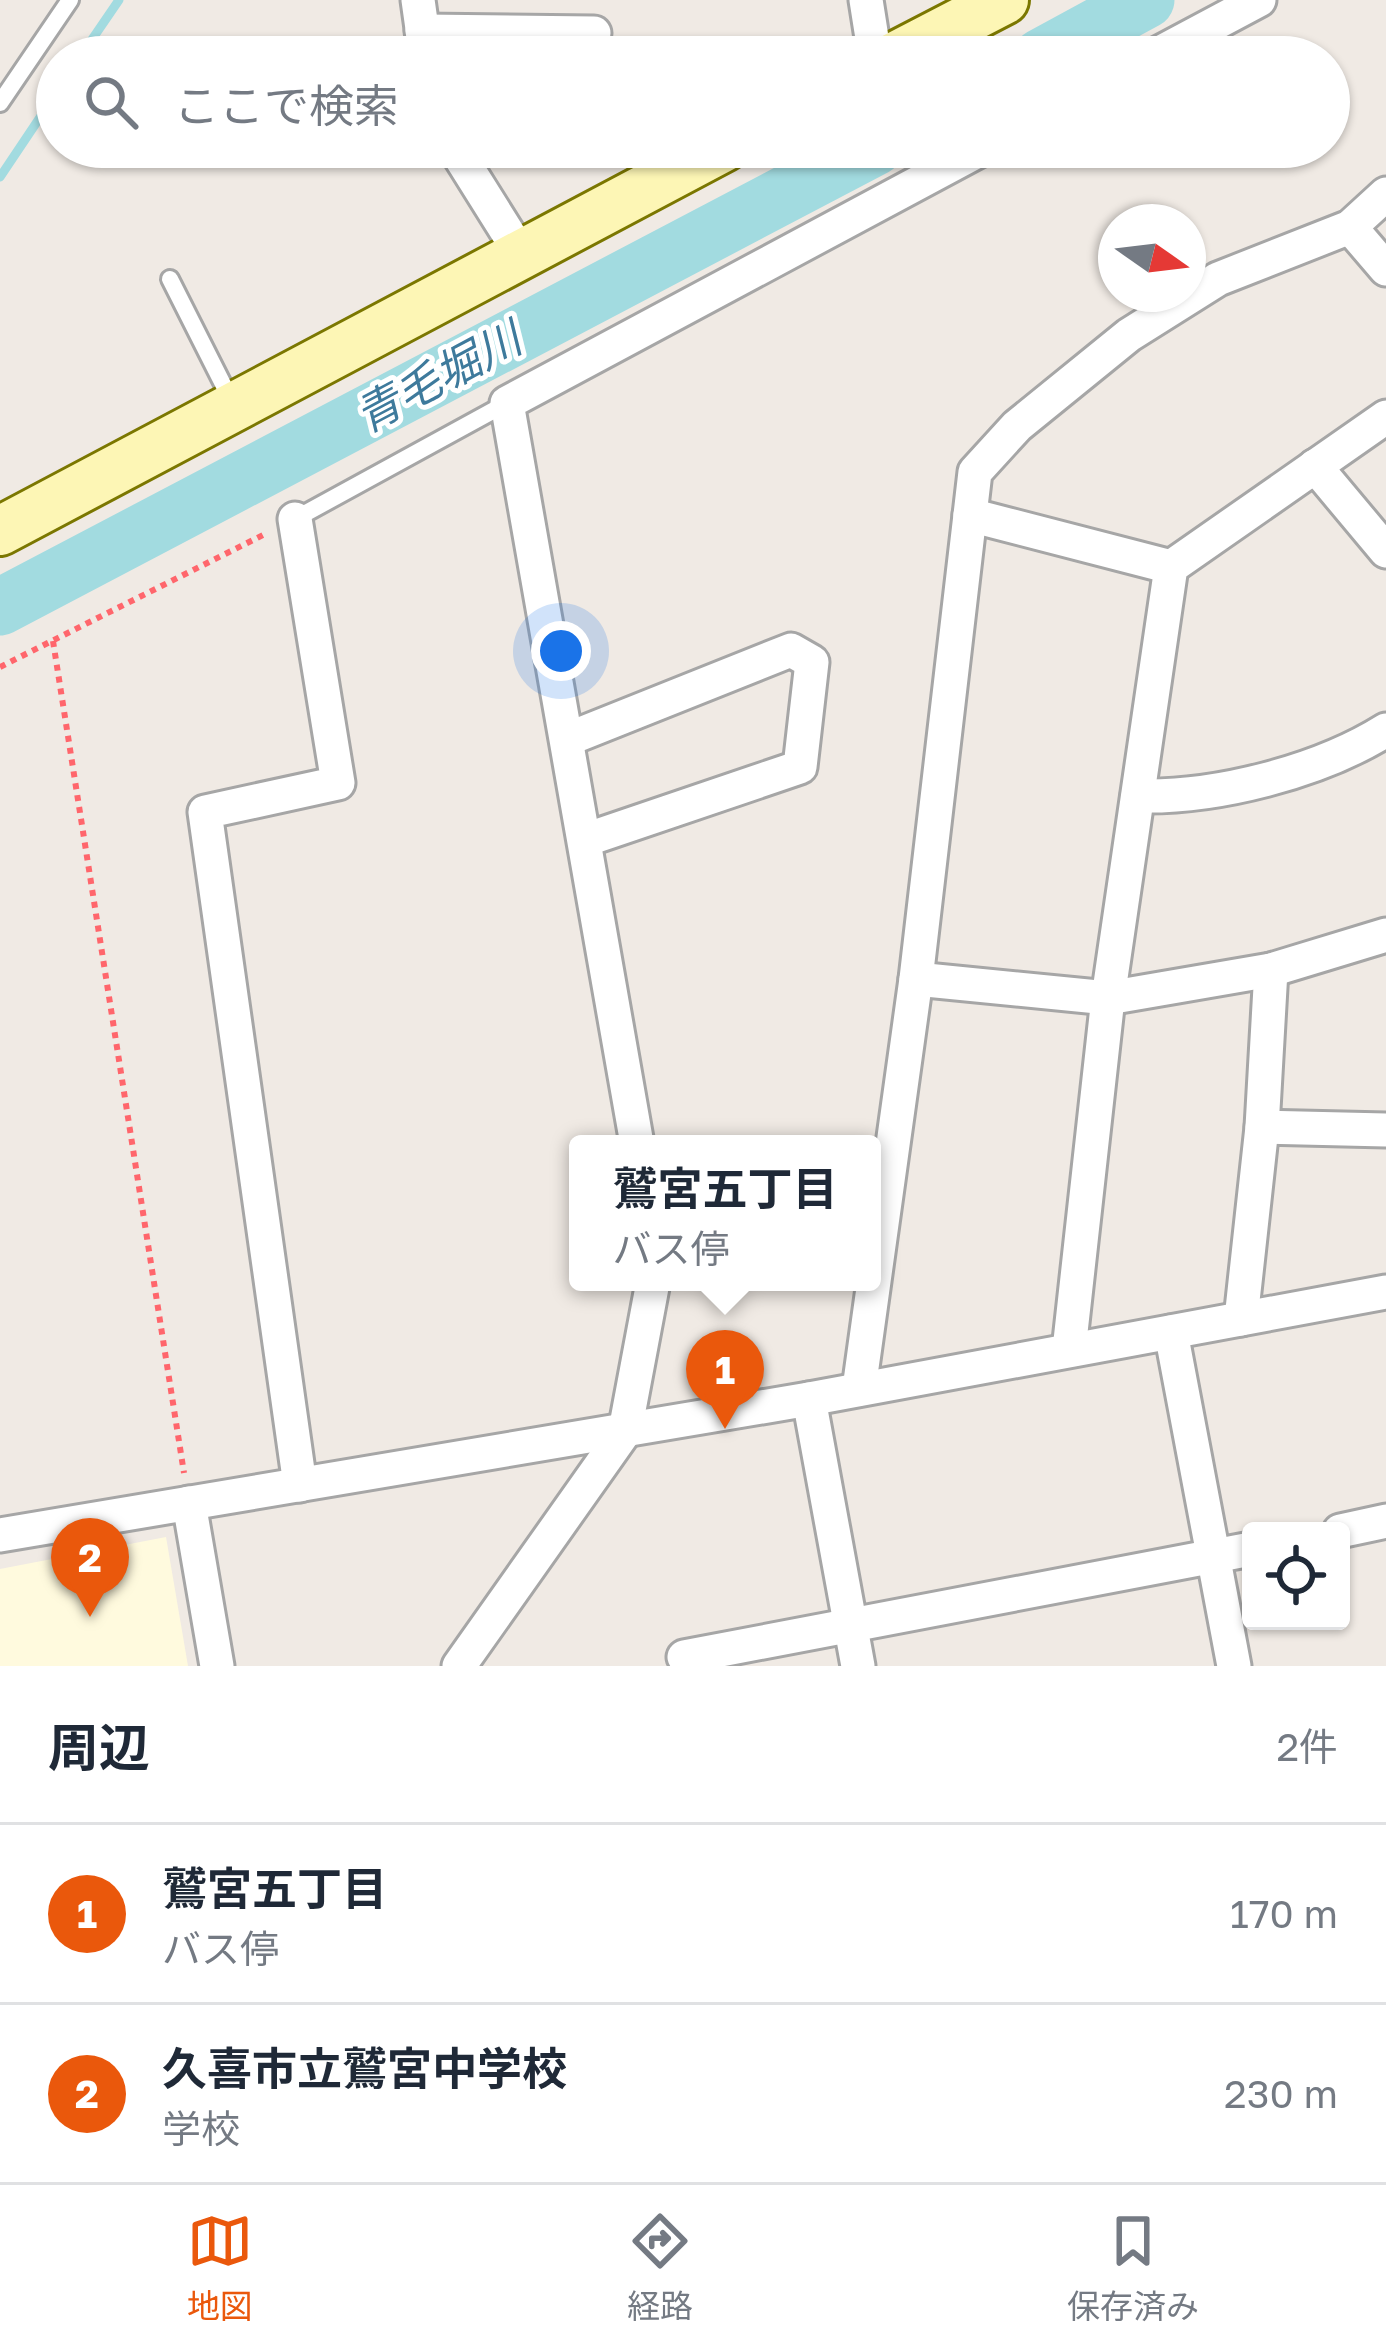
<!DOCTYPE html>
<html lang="ja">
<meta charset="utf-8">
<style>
body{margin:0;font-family:"Golos Text","Noto Sans JP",sans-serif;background:#f6f6f7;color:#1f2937}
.controls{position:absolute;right:36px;bottom:36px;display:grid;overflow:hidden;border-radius:12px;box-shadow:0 3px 9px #0004}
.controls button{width:108px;height:108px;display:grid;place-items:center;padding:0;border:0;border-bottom:3px solid #e0e1e3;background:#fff;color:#1f2937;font:60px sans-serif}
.compass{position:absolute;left:1098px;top:204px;width:108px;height:108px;border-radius:50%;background:#fff;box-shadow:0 3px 9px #0004;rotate:104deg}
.you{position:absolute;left:561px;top:651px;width:42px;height:42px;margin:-30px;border:9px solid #fff;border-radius:50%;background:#1a73e8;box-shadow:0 0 0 18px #1a73e833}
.badge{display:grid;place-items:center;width:78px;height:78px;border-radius:50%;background:#ea580c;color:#fff;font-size:39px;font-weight:700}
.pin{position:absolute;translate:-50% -99px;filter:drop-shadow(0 3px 6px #0008)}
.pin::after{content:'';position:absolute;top:63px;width:42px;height:36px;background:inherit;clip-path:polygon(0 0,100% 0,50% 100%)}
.popup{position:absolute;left:569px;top:1135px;width:312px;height:156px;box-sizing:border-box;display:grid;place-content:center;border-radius:12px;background:#fff;filter:drop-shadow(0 3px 9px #0005);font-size:39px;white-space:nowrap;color:#747a83}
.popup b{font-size:45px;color:#1f2937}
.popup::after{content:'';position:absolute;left:50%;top:100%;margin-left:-24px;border:24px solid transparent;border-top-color:#fff}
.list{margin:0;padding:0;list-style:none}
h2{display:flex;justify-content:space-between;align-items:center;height:156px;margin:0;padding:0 48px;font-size:51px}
h2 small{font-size:39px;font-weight:400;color:#747a83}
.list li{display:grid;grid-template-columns:78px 1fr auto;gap:36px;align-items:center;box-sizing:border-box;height:180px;padding:0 48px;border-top:3px solid #e0e1e3}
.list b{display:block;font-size:45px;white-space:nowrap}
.list p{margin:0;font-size:39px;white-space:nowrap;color:#747a83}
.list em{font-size:39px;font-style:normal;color:#747a83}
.icon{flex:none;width:66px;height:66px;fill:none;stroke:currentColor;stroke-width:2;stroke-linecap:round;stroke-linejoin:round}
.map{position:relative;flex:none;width:1386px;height:1666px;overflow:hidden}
.search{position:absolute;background:#fff;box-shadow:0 3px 9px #0004;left:36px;right:36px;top:36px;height:132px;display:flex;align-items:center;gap:30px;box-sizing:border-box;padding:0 42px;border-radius:66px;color:#747a83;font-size:45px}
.sheet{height:516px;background:#fff}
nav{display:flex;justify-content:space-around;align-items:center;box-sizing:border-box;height:168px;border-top:3px solid #e0e1e3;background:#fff;font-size:33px;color:#747a83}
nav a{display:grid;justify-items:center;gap:6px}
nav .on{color:#ea580c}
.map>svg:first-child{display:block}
</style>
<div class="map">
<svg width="1386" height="1666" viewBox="0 0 1386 1666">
<rect width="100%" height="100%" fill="#f0eae4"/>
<path fill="#fffade" d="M166 1537 188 1666H0V1569Z"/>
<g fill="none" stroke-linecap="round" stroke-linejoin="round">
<g stroke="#a2dbe0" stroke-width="9">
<path d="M80 57 119 0"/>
<path d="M0 177 57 92"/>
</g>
<g stroke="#a2dbe0" stroke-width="57">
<path d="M1041 57 1146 0"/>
<path d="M0 607 875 147"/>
</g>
<defs>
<g id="lane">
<path d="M0 103 70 0"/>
<path d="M170 279 234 406"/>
<path d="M295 519 507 403"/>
</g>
<g id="street">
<path d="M418 0 426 57"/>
<path d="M866 0 875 57"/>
<path d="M422 31 594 33"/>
<path d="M1152 57 1259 0"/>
<path d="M454 147 521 254"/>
<path d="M1350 227 1386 269"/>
<path d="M1315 466 1386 551"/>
<path d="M970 515 1171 567"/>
<path d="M295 519 338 783 205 812 300 1485"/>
<path d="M568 739 791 650 812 662 800 767 585 840"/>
<path d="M1138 796C1216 798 1319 772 1386 730"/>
<path d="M916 979 1108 998 1271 970 1386 935"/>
<path d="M1262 1127 1386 1130"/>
<path d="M637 1144 507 403 985 147"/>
<path d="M1241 1319 1262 1127 1271 970"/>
<path d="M1171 1332 1234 1666"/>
<path d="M1069 1350 1108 998 1171 567 1386 417"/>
<path d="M859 1389 916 979 975 472 1017 426 1129 335 1218 279 1350 227 1386 194"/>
<path d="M809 1399 858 1666"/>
<path d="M189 1503 217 1666"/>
<path d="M1340 1531 1386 1521"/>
<path d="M0 1535 809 1399 1386 1292"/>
<path d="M684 1657 1251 1549"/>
<path d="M459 1666 625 1431 653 1282"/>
</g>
<g id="secondary">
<path d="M894 57 1004 0"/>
<path d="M0 531 724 147"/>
</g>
</defs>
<use href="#lane" stroke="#a6a6a6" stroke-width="22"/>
<use href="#street" stroke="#a6a6a6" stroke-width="39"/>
<use href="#secondary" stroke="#7b7700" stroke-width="54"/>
<g stroke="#ff666c" stroke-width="6" stroke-dasharray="6 6" stroke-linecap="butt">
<path d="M53 641 184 1473"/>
<path d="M0 667 265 534"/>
</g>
<use href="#lane" stroke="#fff" stroke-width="16"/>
<use href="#street" stroke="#fff" stroke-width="33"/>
<use href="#secondary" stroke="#fdf6b5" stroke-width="48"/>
</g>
<g text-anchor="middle" stroke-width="10" stroke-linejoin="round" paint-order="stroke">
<g font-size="45" font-style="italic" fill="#3e7a9c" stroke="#fff">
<text transform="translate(438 377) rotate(-28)" y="16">青毛堀川</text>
</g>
</g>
</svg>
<div class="controls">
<button><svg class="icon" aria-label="locate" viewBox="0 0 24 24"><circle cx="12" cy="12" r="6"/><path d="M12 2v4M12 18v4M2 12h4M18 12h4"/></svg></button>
</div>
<svg class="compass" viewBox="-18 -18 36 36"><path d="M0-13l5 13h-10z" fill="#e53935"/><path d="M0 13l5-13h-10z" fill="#747a83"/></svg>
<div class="you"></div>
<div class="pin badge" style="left:725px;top:1429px">1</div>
<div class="popup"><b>鷲宮五丁目</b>バス停</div>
<div class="pin badge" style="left:90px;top:1617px">2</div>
<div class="search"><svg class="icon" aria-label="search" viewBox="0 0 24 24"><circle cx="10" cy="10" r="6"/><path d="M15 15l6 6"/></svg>ここで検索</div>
</div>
<section class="sheet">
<h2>周辺<small>2件</small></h2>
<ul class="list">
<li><span class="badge">1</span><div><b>鷲宮五丁目</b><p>バス停</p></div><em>170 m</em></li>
<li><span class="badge">2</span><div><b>久喜市立鷲宮中学校</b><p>学校</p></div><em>230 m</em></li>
</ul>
</section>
<nav>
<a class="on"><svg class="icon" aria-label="map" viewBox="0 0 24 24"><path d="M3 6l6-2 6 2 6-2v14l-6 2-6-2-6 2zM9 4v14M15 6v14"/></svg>地図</a>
<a><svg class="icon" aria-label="directions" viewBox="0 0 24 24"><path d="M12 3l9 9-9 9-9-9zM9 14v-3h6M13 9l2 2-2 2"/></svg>経路</a>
<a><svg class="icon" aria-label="saved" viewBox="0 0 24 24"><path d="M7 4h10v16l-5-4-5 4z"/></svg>保存済み</a>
</nav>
